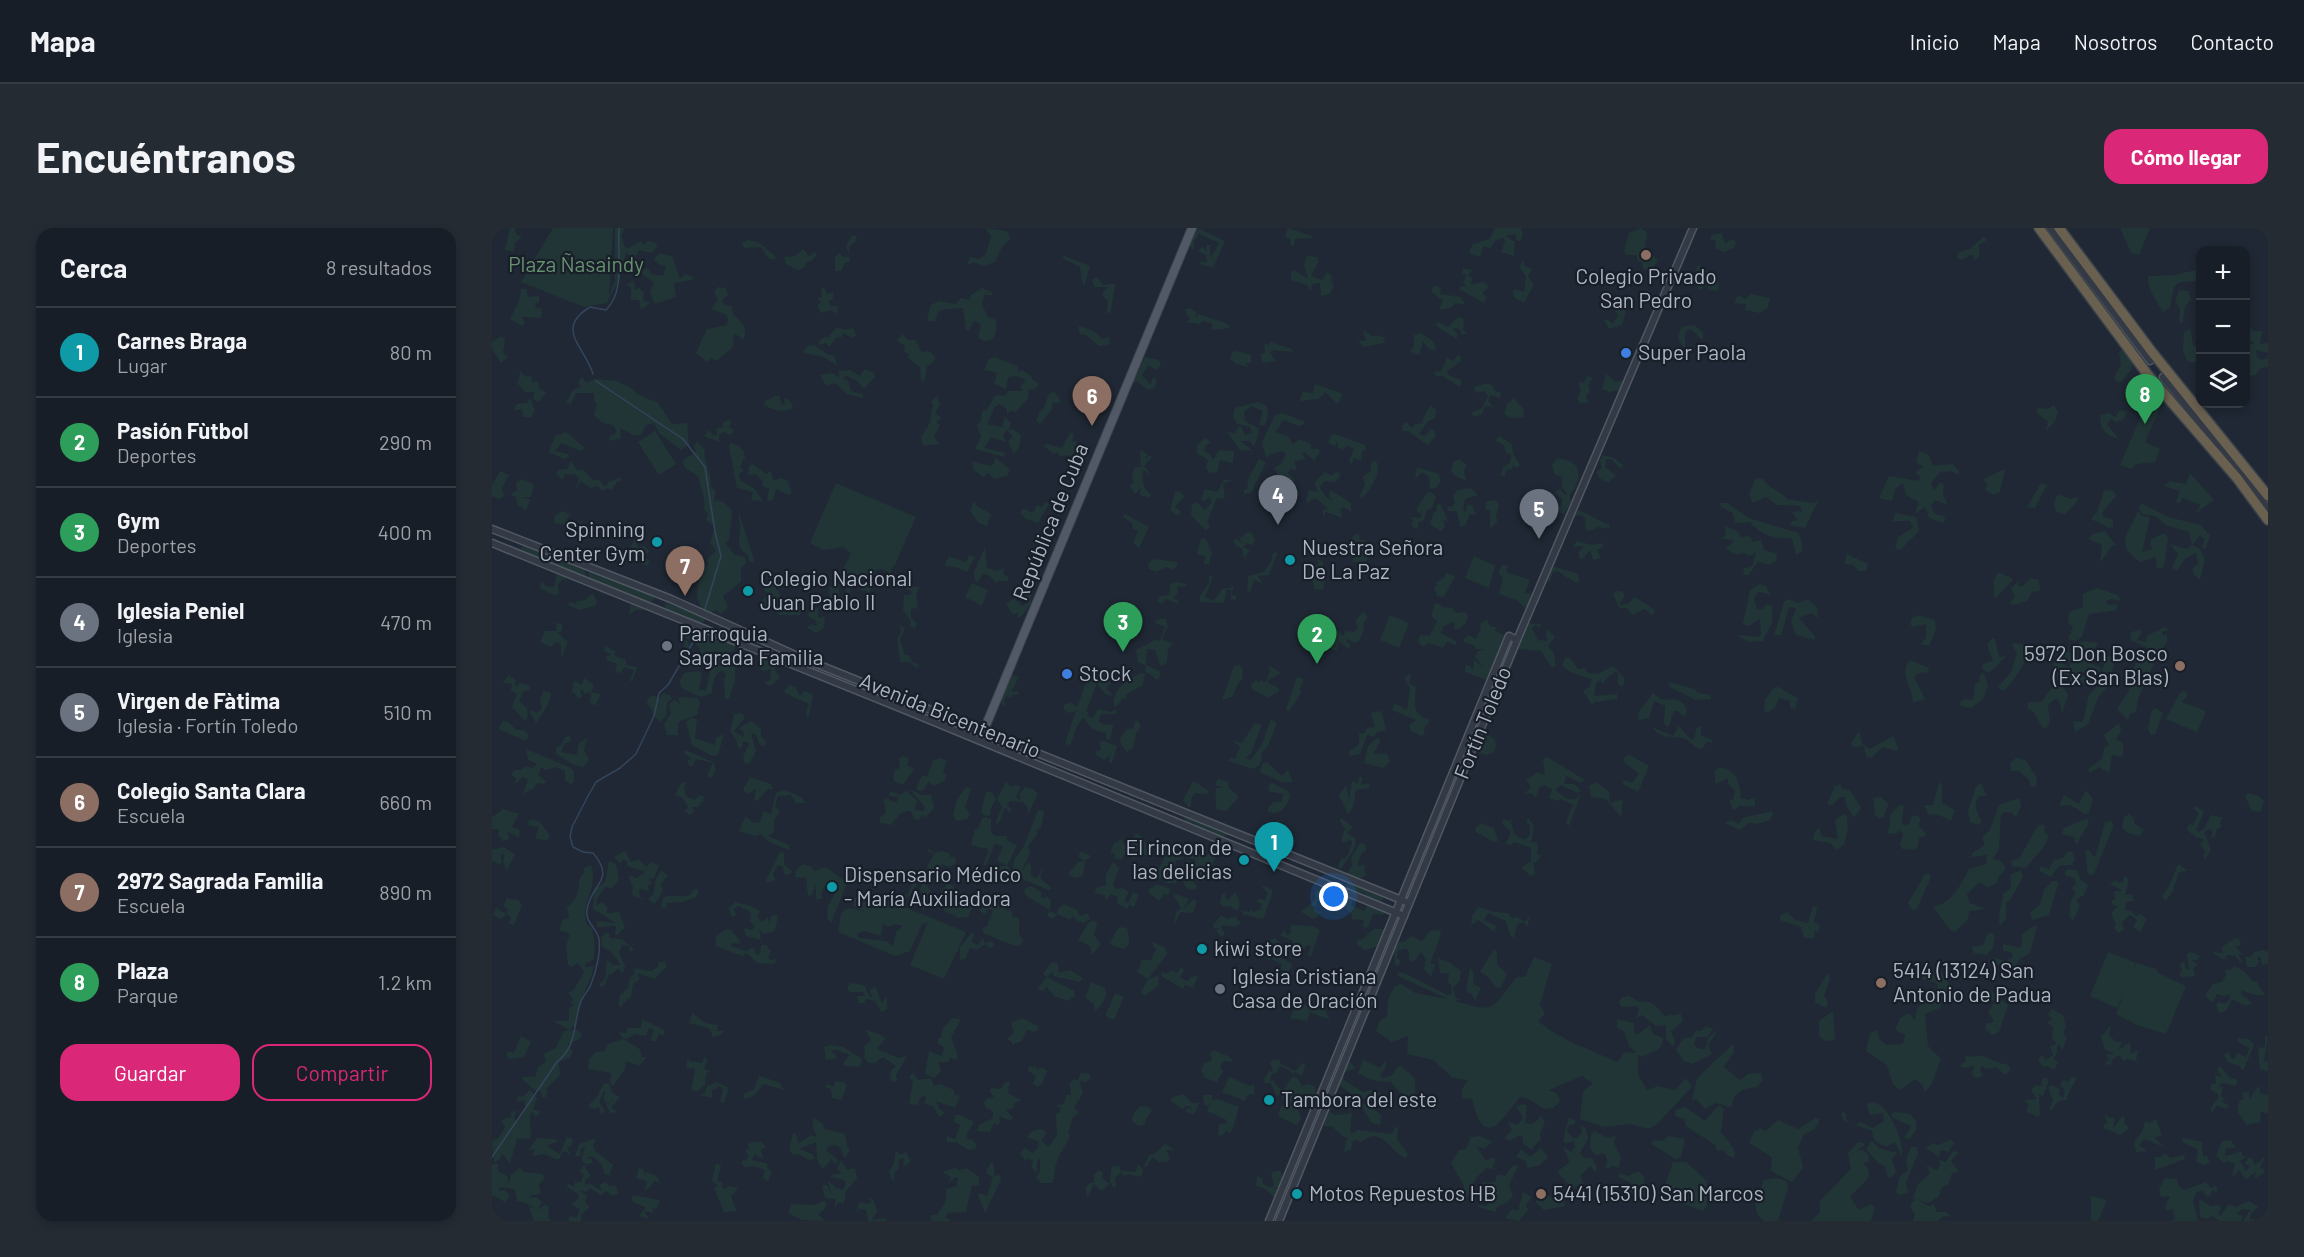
<!DOCTYPE html>
<html lang="es">
<meta charset="utf-8">
<style>
body{margin:0;font-family:Barlow,sans-serif;background:#242b33;color:#f1f3f6}
.controls{position:absolute;right:18px;top:18px;display:grid;overflow:hidden;border-radius:12px;box-shadow:0 3px 9px #0003}
.controls button{width:54px;height:54px;display:grid;place-items:center;padding:0;border:0;border-bottom:2px solid #363c44;background:#171e27;color:#f1f3f6;font:30px sans-serif}
.you{position:absolute;left:842px;top:669px;width:21px;height:21px;margin:-15px;border:4px solid #fff;border-radius:50%;background:#1a73e8;box-shadow:0 0 0 9px #1a73e833}
.badge{display:grid;place-items:center;width:39px;height:39px;border-radius:50%;background:#db2777;color:#fff;font-size:20px;font-weight:700}
.pin{position:absolute;translate:-50% -50px;filter:drop-shadow(0 2px 3px #0008)}
.pin::after{content:'';position:absolute;top:32px;width:21px;height:18px;background:inherit;clip-path:polygon(0 0,100% 0,50% 100%)}
.list{margin:0;padding:0;list-style:none}
h2{display:flex;justify-content:space-between;align-items:center;height:78px;margin:0;padding:0 24px;font-size:26px}
h2 small{font-size:20px;font-weight:400;color:#9ea2a7}
.list li{display:grid;grid-template-columns:39px 1fr auto;gap:18px;align-items:center;box-sizing:border-box;height:90px;padding:0 24px;border-top:2px solid #363c44}
.list b{display:block;font-size:22px;white-space:nowrap}
.list p{margin:0;font-size:20px;white-space:nowrap;color:#9ea2a7}
.list em{font-size:20px;font-style:normal;color:#9ea2a7}
.actions{display:flex;gap:12px;padding:18px 24px}
.actions a{flex:1;padding:14px 0;border:2px solid #db2777;border-radius:18px;text-align:center;font-size:21px;color:#db2777}
.actions .main{background:#db2777;color:#fff}
.icon{flex:none;width:33px;height:33px;fill:none;stroke:currentColor;stroke-width:2;stroke-linecap:round;stroke-linejoin:round}
.map{position:relative;flex:none;width:1776px;height:993px;overflow:hidden;border-radius:18px}
header{display:flex;align-items:center;gap:36px;box-sizing:border-box;height:84px;padding:0 30px;background:#171e27;border-bottom:2px solid #363c44}
header strong{font-size:28px}
nav{display:flex;gap:33px;margin-inline-start:auto;font-size:21px}
.intro{display:flex;align-items:center;justify-content:space-between;box-sizing:border-box;height:144px;padding:0 36px}
h1{margin:0;font-size:42px}
.button{padding:15px 27px;border-radius:18px;background:#db2777;color:#fff;font-size:21px;font-weight:700}
main{display:flex;gap:36px;padding:0 36px}
aside{flex:1;background:#171e27;border-radius:18px;box-shadow:0 3px 9px #0003}
.map>svg:first-child{display:block}
</style>
<header>
<strong>Mapa</strong>
<nav><a>Inicio</a><a>Mapa</a><a>Nosotros</a><a>Contacto</a></nav>
</header>
<div class="intro"><h1>Encuéntranos</h1><a class="button">Cómo llegar</a></div>
<main>
<aside>
<h2>Cerca<small>8 resultados</small></h2>
<ul class="list">
<li><span class="badge" style="background:#0f9aa8">1</span><div><b>Carnes Braga</b><p>Lugar</p></div><em>80 m</em></li>
<li><span class="badge" style="background:#2e9e5b">2</span><div><b>Pasión Fùtbol</b><p>Deportes</p></div><em>290 m</em></li>
<li><span class="badge" style="background:#2e9e5b">3</span><div><b>Gym</b><p>Deportes</p></div><em>400 m</em></li>
<li><span class="badge" style="background:#6b7280">4</span><div><b>Iglesia Peniel</b><p>Iglesia</p></div><em>470 m</em></li>
<li><span class="badge" style="background:#6b7280">5</span><div><b>Vìrgen de Fàtima</b><p>Iglesia · Fortín Toledo</p></div><em>510 m</em></li>
<li><span class="badge" style="background:#8d6e63">6</span><div><b>Colegio Santa Clara</b><p>Escuela</p></div><em>660 m</em></li>
<li><span class="badge" style="background:#8d6e63">7</span><div><b>2972 Sagrada Familia</b><p>Escuela</p></div><em>890 m</em></li>
<li><span class="badge" style="background:#2e9e5b">8</span><div><b>Plaza</b><p>Parque</p></div><em>1.2 km</em></li>
</ul>
<div class="actions"><a class="main">Guardar</a><a>Compartir</a></div>
</aside>
<div class="map">
<svg width="1776" height="993" viewBox="0 0 1776 993">
<rect width="100%" height="100%" fill="#1f2834"/>
<g fill="#223536" fill-rule="evenodd">
<path d="M18 0H23L24 6 30 9 23 15 22 24 13 22Z"/>
<path d="M61 0H121L117 68 123 52V0H133L129 8 134 21 150 13 151 17 156 13 164 15 165 19 160 25 147 22 142 32 134 24 128 50 115 75 92 79 29 54Z"/>
<path d="M493 0 514 3 519 10 509 21 503 34 491 38 482 34 475 38 478 29 487 31 494 26 499 8Z"/>
<path d="M706 0 733 13 721 40 707 36 709 33 715 35 714 27 707 24V21L711 19 715 24 714 17H718V27L720 28 727 15 707 6 702 14V24L697 16Z"/>
<path d="M796 0 820 8V10L803 11 802 17 799 18 798 11 793 8Z"/>
<path d="M1003 0H1029L1031 5 1029 13H1025L1023 6 1014 8 1023 14 1022 28 1009 24 1013 13 1011 9 1003 13 998 21 992 18 988 29 979 26 977 23 981 16 998 11Z"/>
<path d="M1149 0 1155 5 1152 24 1159 25 1166 33 1158 43 1151 41 1150 34 1146 33 1144 27H1134L1132 22 1137 5Z"/>
<path d="M1628 0H1658L1647 27 1639 25Z"/>
<path d="M1230 5 1233 15 1240 11 1244 14 1242 20 1232 24 1223 20 1224 13 1218 11 1220 7Z"/>
<path d="M360 7 364 8 365 11 357 19 358 33 353 35 349 43H343V29L347 25 352 29H358L354 18Z"/>
<path d="M1491 9 1495 12 1487 17C1486 24 1491 28 1483 32L1480 26 1470 32 1464 29 1467 24 1478 21Z"/>
<path d="M256 12 266 14 284 29 282 32 276 30 269 19 253 20 250 18 251 14Z"/>
<path d="M311 21 317 28 323 24 325 27 319 33 314 34 312 40 306 42 294 36 292 29 303 28Z"/>
<path d="M167 25 180 28 188 50 194 46 201 49 200 52 182 55 184 69 163 76 158 64 162 55 149 45 150 42 155 40 160 46 171 48 174 39 166 36 162 31Z"/>
<path d="M570 27 598 38 593 56 591 57 588 39 572 31Z"/>
<path d="M815 28 825 29 827 33 819 48 830 52 835 44 840 48 839 53 842 58 838 66 829 68 828 55 820 56 819 63 815 57 799 52V44L802 42 816 51 812 37Z"/>
<path d="M1031 32 1032 37 1040 41 1036 49 1042 56 1032 75 1023 70 1020 64 1023 61 1032 64 1034 49 1027 39Z"/>
<path d="M1206 37 1225 50 1227 60 1224 63 1217 62 1215 56 1209 62 1205 58 1208 49 1203 45Z"/>
<path d="M971 40 980 42 976 48 980 50 979 57 989 54 995 56 996 60 990 65 994 69 992 75 967 61 969 58 974 59 971 54 975 47 970 45Z"/>
<path d="M1704 42 1706 49 1703 53 1689 54 1682 58 1678 80 1671 84C1665 74 1655 61 1656 48L1683 47Z"/>
<path d="M605 49 611 57 624 56C620 67 621 76 618 86L615 84 616 73 611 68V64L616 59H602L600 52Z"/>
<path d="M142 53 143 62 147 60 152 64 151 73 159 74 149 82 147 72H139V60L134 56Z"/>
<path d="M942 57 949 60 948 66 969 69 974 77 963 75 959 80 947 82 951 72 939 64Z"/>
<path d="M226 59 234 60 236 67 229 73 234 78H240L241 86C250 96 256 97 252 112L242 105 241 119 224 133 219 130 215 134 204 125 215 101 235 97 236 90 233 86 219 81 226 72 222 64Z"/>
<path d="M332 59 335 66 342 64 340 72H336L339 78H346L344 86 339 82 329 85 325 78 329 74 325 71 330 69 329 60Z"/>
<path d="M490 60 500 64V67H492L490 77 496 89 504 92V105L500 112 492 113 486 110 489 96 482 93 476 103 474 101 471 80 454 81 446 84 443 94 435 92 438 79H440L438 77 448 73 464 76 468 70 477 72 479 67Z"/>
<path d="M29 61H34L36 69 47 68V75H44L43 79 50 81 49 90 30 89 33 95 31 98 18 91 27 73Z"/>
<path d="M1687 62 1696 63 1699 72 1693 78 1691 94 1687 95 1688 81 1683 73Z"/>
<path d="M1259 66 1278 70 1276 80 1268 85 1253 82 1254 76 1242 75 1246 67 1253 71Z"/>
<path d="M1125 76 1135 78 1130 97 1117 101 1112 93 1115 91 1121 96 1126 87 1123 83Z"/>
<path d="M698 80 705 84 703 89 707 86 736 96 737 100 719 102 721 96 711 93 707 96 694 94 698 92 693 82Z"/>
<path d="M966 89 972 91 971 102 975 105 970 107 967 101 961 100 966 107 964 111 943 97 946 94 956 99Z"/>
<path d="M1754 94 1761 103H1770L1768 116 1776 115V125L1764 122 1765 129 1769 132 1776 130V139L1767 141 1764 147H1754V113L1757 116H1763L1754 109Z"/>
<path d="M1202 97 1211 104V113L1199 101 1193 104V121L1186 111 1189 99Z"/>
<path d="M588 98 601 103 610 111 617 109 618 116 607 118 594 107 588 106 586 100Z"/>
<path d="M345 99 352 102 361 100 364 108 361 110 351 105 350 109 344 110 337 119 334 115 327 117V113L334 108 336 110Z"/>
<path d="M1696 101 1699 102 1701 117 1708 122V134H1696L1691 124 1692 105Z"/>
<path d="M871 102 882 109 885 107 893 110 892 115 872 119 866 113H874Z"/>
<path d="M929 105 941 113 944 122 937 121 931 114 927 127 918 123 922 118V107Z"/>
<path d="M411 106 416 112H423L430 124 437 123 443 128 442 134 435 138 433 151 429 154 428 139 416 130 417 126 412 124 413 118 405 113Z"/>
<path d="M10 108 13 112 11 125 16 129 9 135 0 121V114Z"/>
<path d="M778 114 800 121 801 124 781 122 778 125 784 133 771 135 768 126 773 125 772 116 777 117Z"/>
<path d="M322 117 337 127H342L345 137 329 128 311 125 315 118Z"/>
<path d="M1632 120 1640 129V141L1629 154H1625L1622 149 1629 136 1627 124Z"/>
<path d="M745 123 759 127V135H754L756 139 744 136 738 131 740 124Z"/>
<path d="M968 127 969 133 955 143 956 147 970 152 968 159 951 148H944L942 144 949 143 955 130 962 133 964 128Z"/>
<path d="M503 129 525 138 527 144 530 142 539 148 540 151 547 156 543 161 536 162V170L524 184 518 183 515 187V181L507 176 502 180 495 196 510 199 513 189 519 195 516 202 520 201 529 207 527 219 522 226 516 213 521 209 515 202 511 207 514 214 499 209 492 220 513 225 512 229 483 221 489 209 485 198 489 192 490 183 495 182 503 167 513 168 516 163H531L528 159 534 152 524 148 516 149 514 161 502 156 505 145 492 142 497 131Z"/>
<path d="M653 129 667 132 669 136 666 142 656 138 650 147 659 157 660 150 665 151 663 160 656 162 644 153 639 158Z"/>
<path d="M373 141 382 145 383 149 372 161 365 153 355 148 350 150 356 153 359 163 371 166V170L355 166 343 155 334 158 328 147 340 145 347 149 346 143 358 142 368 148Z"/>
<path d="M28 143 34 149 39 147 40 154H46L48 161 54 164 47 174 41 171 42 164H33L26 156Z"/>
<path d="M1114 146 1124 154 1132 152 1128 162 1117 164 1110 161Z"/>
<path d="M1096 148 1101 150 1096 158 1098 162 1094 169 1097 174 1088 175 1085 171 1089 162 1086 154 1091 155Z"/>
<path d="M90 149 94 155 103 151 125 153 141 161 145 166 166 175 180 196 195 195 197 216 189 222 167 205 162 195 154 197 149 207H141L128 200 129 210 117 213V209L125 204 121 197 111 195 102 187 105 176 102 173V165H84L79 176 74 175 81 162 89 159 86 154Z"/>
<path d="M996 155 1001 158 1003 163 1010 165 1007 170 998 167 996 173 1002 179 993 178 990 186 982 189 979 185 990 180 996 168 992 163 984 165 982 159Z"/>
<path d="M823 156 851 166 846 176 833 164 827 171 808 173 810 164 821 165Z"/>
<path d="M563 164 569 174 564 176 561 173 560 181 548 196 544 193 548 183 551 182 557 165Z"/>
<path d="M1659 165 1669 177 1653 214 1668 221 1663 234 1645 236 1639 241 1628 237Z"/>
<path d="M283 168H287L290 177 293 176 292 172 295 170 301 178 300 181 288 183 272 178 273 173Z"/>
<path d="M445 168 448 176 443 185 449 190 444 195 448 196 442 209 447 216 431 218 429 209 438 195 441 177 439 174Z"/>
<path d="M38 170 43 182 39 189H31L30 181 21 183 25 176 35 175Z"/>
<path d="M1022 170 1032 182 1031 189 1019 190 1012 186 1015 176Z"/>
<path d="M766 174 775 178 776 187 773 197H767L771 183 759 178 752 184 753 193 766 200 767 204 762 219 758 213H749L761 223 748 222 735 204 743 205 746 199H749L753 207 760 205 758 199 745 196 741 188 743 180Z"/>
<path d="M938 177 944 182 943 190 936 193 927 206 933 208 939 201 942 202 944 208 936 217 916 203H911L910 198 914 194 920 200 923 196 932 195 930 193Z"/>
<path d="M1562 177 1566 184 1563 193 1554 203 1556 193 1545 186V180L1556 181Z"/>
<path d="M1628 182 1635 184 1631 192 1623 194 1619 191 1615 196 1627 211C1615 209 1606 199 1609 187L1617 185 1623 189Z"/>
<path d="M790 185 812 193V196L807 198 791 192 784 204 795 208 801 216 807 211 819 216V221H826L828 224 822 233 813 224 810 225 814 231 802 233 805 242 799 241 796 245 803 251 799 261 790 257 782 260V263L793 264 790 276 786 275 785 270 782 272 770 267 786 248 782 240 790 235 794 226 791 223 779 226 774 230 770 214 783 187Z"/>
<path d="M237 192 240 194 237 199 242 202 239 207 232 204 227 207V214L212 208 217 202 221 207H225L224 201 231 199 230 195Z"/>
<path d="M163 203 184 236 167 247 146 214Z"/>
<path d="M74 204 93 220 89 223 69 215 63 223 76 226 77 229 72 231 57 224 63 208Z"/>
<path d="M578 205H582L580 214 583 213 585 217 581 229 577 227 568 228 565 224 562 226 551 218 556 216 570 220Z"/>
<path d="M843 206 873 217 874 221 869 225 870 233 862 230 859 237 857 233 862 221 856 218 852 221 846 220V213L843 218 836 215 839 207Z"/>
<path d="M1007 208 1020 216 1021 226 1028 237 1026 240 1021 238 1019 242 1015 241 1012 249 1009 247 1011 239 1018 235 1019 227 1014 225 1012 217 1004 213Z"/>
<path d="M713 210 719 214 713 218 712 222 722 231 727 222 742 223 741 235 728 232 725 244 718 245 714 240 716 232 705 225V217Z"/>
<path d="M205 214 213 222C211 234 221 246 218 258L224 263 222 274 226 272 234 276 240 283 237 312 233 315 243 327 253 329 254 335 249 341V354L231 368 236 379 229 386 224 382 216 386C203 379 202 357 211 346L210 342 216 336 215 332 224 322 218 315 223 299 214 292 216 286 212 281C214 271 208 260 207 249L192 239 191 232 204 224 202 218Z"/>
<path d="M239 215 247 218 253 225 251 227 254 230 251 231 248 240 252 242 247 246 248 252 263 261 271 273 259 272 261 264 245 260 237 218Z"/>
<path d="M648 222 655 226 653 233 657 227 660 229 652 238 659 247 651 242C650 252 650 260 659 267L657 270 648 267 649 260 643 266 638 259 639 255 642 256 640 246 643 239H649Z"/>
<path d="M1427 223 1437 227 1441 238 1461 236 1467 243 1466 247 1459 243 1448 244 1439 255 1442 262 1449 254 1452 258 1451 267 1456 277 1443 272 1439 278 1443 286 1453 288 1452 295 1437 290 1433 279 1423 286 1427 274 1414 267 1411 255 1403 261 1400 273 1387 270 1397 248 1427 253 1428 249 1423 244 1431 239 1424 234Z"/>
<path d="M1111 227 1122 230 1131 237 1129 241 1119 231H1114L1113 239 1124 247 1116 255 1107 250 1104 244 1110 240 1108 232Z"/>
<path d="M503 229 518 242 515 248 502 251 496 245 491 249 482 242 480 233 498 238 502 236Z"/>
<path d="M1065 230C1070 232 1075 231 1079 234 1093 241 1085 259 1077 268L1079 274 1072 286 1068 285 1066 280 1070 277V271L1063 264 1068 261 1074 268 1075 265 1070 260V249L1062 246 1060 237Z"/>
<path d="M766 231 774 234C770 245 764 253 760 264L752 266V262L756 260C753 249 764 241 766 231Z"/>
<path d="M967 231 975 237 972 242 974 253 963 248 959 243 961 234Z"/>
<path d="M79 233 85 242H91L101 252H108L111 257 115 258 116 254 127 250 131 252 125 254 120 262 115 260 111 263 105 258 98 260 88 253 82 266 87 250 82 246H73L70 252 64 246 66 242 75 241Z"/>
<path d="M884 233C891 244 877 264 869 271L868 267 873 257 871 249 879 242V234Z"/>
<path d="M261 236 274 246 279 243 281 253 289 250 296 253 300 265 297 267 284 261 281 272 275 273 277 261 270 258 271 254 264 246 256 247 257 238Z"/>
<path d="M925 239 947 246 949 253 944 260 938 261 937 249 930 244 923 251Z"/>
<path d="M1513 241 1508 264 1501 267 1493 262 1495 257 1491 251Z"/>
<path d="M8 243 17 247 10 260 12 268 8 271 0 268V257Z"/>
<path d="M833 244 841 248 842 245 847 244 848 249 842 254 833 253 827 259 835 270 841 272 837 268 838 262 840 263 859 275V284L852 279 848 282 850 290 834 284 831 289V282L836 281 824 270 815 275 814 273 817 262 826 264 822 255Z"/>
<path d="M1698 245 1722 272 1704 285 1708 277 1691 270 1687 275 1684 274 1688 263 1672 258 1678 253 1694 256Z"/>
<path d="M1264 250 1271 251C1277 261 1288 262 1295 271L1320 275 1326 273 1313 300 1298 297 1300 293 1306 292 1300 284 1310 283 1308 278 1285 277 1274 269 1261 275 1257 266Z"/>
<path d="M29 251 42 256 39 269H29L38 271 34 283 25 276 24 269 18 267 25 262 24 255Z"/>
<path d="M732 252H740L731 256 733 270H725L715 294 718 298 714 303 699 287 700 276 704 274 713 282 720 274 717 269 712 273 709 271 713 261 725 264Z"/>
<path d="M344 255 424 289 402 339H400L397 351 388 354 397 344 389 341 383 343V349L371 350 370 356 380 360 377 365 373 362 370 364 369 357 364 356V351L357 344V357L359 360 358 366H354L355 359C344 346 354 339 359 325L351 319 331 322 318 315Z"/>
<path d="M1549 255 1555 257 1543 280 1535 279Z"/>
<path d="M979 260 986 267 973 271 971 282 974 284 975 277H980L984 287 978 286 973 297 968 299 965 283H956L955 278 960 279 963 274 961 268 965 262Z"/>
<path d="M1617 262 1622 263 1624 268 1610 285 1612 289 1621 292V299L1617 300 1599 291 1605 284 1612 263Z"/>
<path d="M687 263 693 268 683 279 689 283 686 288 678 282 683 264Z"/>
<path d="M939 264 944 269 940 280 934 283 932 292 926 295V301L922 300 919 296 922 292 917 289 928 290 930 286 925 284V280L935 265Z"/>
<path d="M1569 267 1578 271 1584 269 1587 271 1573 287 1565 284 1562 278 1564 268Z"/>
<path d="M482 272 485 278 499 286 495 298 487 295 478 283Z"/>
<path d="M1004 272 1007 277 1004 288 1005 294 998 301V282H994L993 276 995 273Z"/>
<path d="M554 275H557C554 284 549 286 547 295L534 291 528 285 531 280 541 285 545 277 550 279Z"/>
<path d="M948 275 956 293 951 292 953 299 949 303 938 296 942 284 945 283 944 278Z"/>
<path d="M1228 275H1235L1257 290 1306 305 1310 314V324L1304 327 1300 310C1283 311 1269 308 1258 294L1243 295 1241 285 1229 279Z"/>
<path d="M1649 275 1676 289 1709 297 1718 308 1713 321 1710 319 1713 311 1708 307 1700 317 1708 321 1713 331 1708 352 1702 346 1700 340 1706 336 1704 325 1694 330 1685 342 1680 340 1686 326 1678 316 1695 321 1700 317 1697 304 1674 297 1663 288 1650 286 1647 281Z"/>
<path d="M1087 282 1117 297V301L1106 299 1098 303 1094 302 1093 289 1089 287 1079 289Z"/>
<path d="M69 283 78 286 74 292 86 297 92 290 88 300 81 303 75 297 63 295 62 289Z"/>
<path d="M1646 283 1650 288 1658 289 1650 324 1660 321 1658 312 1673 305 1676 311 1672 339 1665 341 1664 329 1648 334C1622 315 1636 307 1646 283Z"/>
<path d="M247 285 262 332 261 335 257 333 256 327C241 318 250 307 248 295 247 291 246 288 247 285Z"/>
<path d="M1403 285 1424 289 1427 303 1408 322 1403 321 1406 309 1421 300 1418 293H1401Z"/>
<path d="M633 286 657 299 647 320 641 315 646 303 640 300 641 296 631 289Z"/>
<path d="M1233 298 1247 304 1248 309 1258 308 1261 314 1269 312 1272 322 1285 326 1284 333 1276 337 1266 333 1257 347H1251L1252 340 1260 339 1264 324 1258 328 1252 325C1244 328 1240 326 1234 319L1240 316 1241 312 1230 311 1234 306Z"/>
<path d="M1613 303 1624 317 1620 318 1608 335 1610 317 1596 311 1601 306Z"/>
<path d="M756 304 760 305 763 313 760 317 755 315 751 319 758 322 752 330 750 320 745 319 741 313 745 311 749 315 748 310Z"/>
<path d="M867 306 868 312H873L875 319 872 322 876 329 872 337 860 333 868 322 866 319 859 329 855 327V321L862 307Z"/>
<path d="M143 310H147L145 319 152 318 157 323 152 329 157 332 156 338 150 336V329L135 326Z"/>
<path d="M709 310 714 311 720 325 717 336H712L713 328 705 326Z"/>
<path d="M1085 313 1100 317 1110 315 1112 318 1105 322 1109 330 1101 332 1098 322 1091 331 1087 330V324L1092 318 1080 319Z"/>
<path d="M31 318 40 319 92 342 94 347 90 349 27 324Z"/>
<path d="M493 319 495 340 505 343 512 340 511 346 516 349V353H507L505 356 498 348 491 345 486 354 483 353 482 344Z"/>
<path d="M786 324 777 347 766 348 771 356 762 352 758 364 755 363 756 348 772 344 780 332V326Z"/>
<path d="M1355 326 1376 336 1374 343H1367L1361 337 1352 336Z"/>
<path d="M477 327 483 329 475 344 464 339 452 338 457 328 474 334Z"/>
<path d="M982 328 1003 338 997 360 973 350Z"/>
<path d="M661 331 685 334 686 336 682 342 674 339 664 344 657 341 656 336Z"/>
<path d="M824 332 831 333V338L824 347 833 350 831 362 822 361 821 353 818 352 820 339 827 336Z"/>
<path d="M1010 337 1016 338 1014 344 1038 352 1032 366 1038 365 1039 376 1033 380 1024 372 1007 366 1011 350 1006 344Z"/>
<path d="M1061 338 1086 346 1087 353 1084 355 1065 343 1061 344 1058 353 1053 352Z"/>
<path d="M100 343 158 366 162 369 161 373 152 374 154 379 151 382H144L137 387 139 375 143 372 131 364 98 352 96 345Z"/>
<path d="M1506 344 1520 350V353L1503 371 1501 355Z"/>
<path d="M73 345 74 352 71 351 66 356 67 365 64 368 48 360 50 352 53 358 62 359 65 346Z"/>
<path d="M954 345 963 348 952 369 945 368 942 359 945 358 944 354 952 350Z"/>
<path d="M717 347 721 349 713 369 722 373 730 361 742 359 739 367H744V372L739 371V362L735 361 732 375 708 374V368L717 355Z"/>
<path d="M410 348 415 349 422 359H428L424 366 426 380 419 381V390L425 395 423 400 418 399 419 394 411 382 412 367H418L420 364 408 356Z"/>
<path d="M1538 350 1547 352 1548 363 1540 364 1535 373 1522 377 1518 375 1523 368 1519 361 1527 352 1526 357 1530 359Z"/>
<path d="M280 352 285 355 284 362 287 363 292 382 297 383 303 376H311L308 387H287L280 378 275 382H271L270 373 276 367 272 361 274 355Z"/>
<path d="M347 352V368L359 371 366 369 370 372 369 382H362L341 369 338 371 337 359 343 358 340 355Z"/>
<path d="M686 354 695 356 692 359 685 358 686 364 681 371 686 372V376L674 371 670 376 665 374 668 368 677 367 678 356Z"/>
<path d="M480 355 496 362 490 378 473 369Z"/>
<path d="M1268 356 1274 358 1278 366 1266 364 1262 371 1265 382 1271 381 1274 376 1280 378V395L1271 413 1257 414 1245 407 1267 409 1269 406 1268 391 1257 398 1251 396 1258 362Z"/>
<path d="M1605 360 1626 367 1629 373 1618 371 1614 374 1616 377H1625V382L1597 386 1590 409 1584 413 1576 411 1581 399 1576 394 1577 384 1591 379V366Z"/>
<path d="M539 363V375L530 388 525 390 526 384 521 387 514 376 522 370 530 378 535 375V364Z"/>
<path d="M1130 363 1133 367 1127 377 1135 376 1143 369 1162 381 1163 385 1159 387 1153 381 1140 387 1135 380H1127L1121 366 1124 363Z"/>
<path d="M101 365 105 375 103 378 88 382 76 377 78 374 84 376 85 373 93 372Z"/>
<path d="M1296 371 1306 375 1316 371 1325 379 1326 390 1319 385 1307 390 1323 408V412L1304 407 1299 393 1304 380 1297 379 1289 407H1282L1292 374Z"/>
<path d="M174 375 190 377 213 389 212 394 205 395 175 381 172 378Z"/>
<path d="M943 375 948 376 950 379 960 380 964 385 973 384 976 388 974 395 967 401H962L963 396 960 394 951 399 949 405 965 414 964 417 955 414 951 420 937 415 931 419 926 414 928 407 938 408 945 393 939 388Z"/>
<path d="M320 380H326V390L333 388 332 400 324 405 315 400 319 396 325 398 324 392 318 390 316 386Z"/>
<path d="M871 384 876 389 871 396 872 402 867 413 863 415 855 411 854 414 859 416 857 421 847 414 845 423 832 417 835 413 842 416 844 410 837 402 847 403 851 408 854 403 862 404 866 399 863 393Z"/>
<path d="M898 387 917 395 907 420 888 412Z"/>
<path d="M1426 387 1443 392 1444 401 1437 418 1429 416 1434 409V396L1421 399 1418 396 1420 390Z"/>
<path d="M668 391H674L676 398 670 411 681 416 676 421 675 435 668 438 663 422 655 421 654 437 669 444 667 451H663L661 448 653 444 654 438 646 434 644 422 660 414 661 411 668 413 673 399 662 394Z"/>
<path d="M995 392 998 398 1006 400 1002 402 1013 408 997 450 994 452 973 444V438L977 437 981 442 982 432 991 439 983 428 986 423 993 421H984L982 417 972 414V411L977 407 984 411 989 399 988 396Z"/>
<path d="M64 395 70 396V403L65 404 76 414 69 431V417L65 414 59 419 48 414 53 403H65Z"/>
<path d="M1037 395 1050 396 1047 400 1044 397 1040 400 1046 412 1055 413 1054 405 1056 402 1063 409 1056 418 1062 425 1064 438 1060 440 1049 423 1026 421 1025 412Z"/>
<path d="M408 397 413 401 408 411 413 427H417L420 434 427 437 425 440 417 434H408L405 410 409 405Z"/>
<path d="M229 399 239 403 244 415 242 422 232 429 243 435V452L237 471H233L232 451 234 446 230 443C221 445 221 458 220 465L209 469 191 461 187 454 192 445 208 443 210 448 207 461 214 463 218 443 213 438 205 440 193 437 192 412 196 413 200 431 204 434 210 433C209 418 205 414 191 409L190 406 195 402 203 411Z"/>
<path d="M1672 399 1676 402 1670 404 1671 407H1675V414L1668 425 1638 412 1639 404 1648 402 1650 404 1645 412 1654 414 1655 408Z"/>
<path d="M1500 410 1503 411 1507 429 1514 428 1497 445 1491 442 1490 437 1501 432 1495 417Z"/>
<path d="M1592 413 1606 415 1595 434 1608 439 1609 443 1585 445 1601 453V456L1597 458 1572 448 1566 451 1560 441 1562 434 1569 433 1576 439 1581 434 1569 428 1568 423 1571 421 1587 429 1585 416Z"/>
<path d="M1523 415 1535 418C1533 424 1534 428 1533 432 1531 439 1516 461 1511 463L1506 459 1519 444 1525 425 1520 417Z"/>
<path d="M113 418 124 424 122 427 134 432V437L145 439 140 453H138L142 442 132 439 130 444 125 445 123 442 125 436 114 432 115 428 120 427 112 423Z"/>
<path d="M269 428 286 434 283 442 288 450 280 457H275L273 454 278 452 279 441 271 443 267 440Z"/>
<path d="M1618 428 1623 430 1618 455 1606 470 1596 496 1583 504 1581 493 1591 494 1597 466 1606 458 1614 429Z"/>
<path d="M1073 430H1078L1086 441 1094 440V444C1107 449 1112 442 1121 438L1133 451 1131 459 1126 457V445L1122 443 1121 447H1118L1110 456 1108 452 1104 455 1102 468 1125 466V471L1103 474 1100 477 1091 463 1098 459 1100 451 1080 445 1070 438Z"/>
<path d="M1647 431 1657 432 1662 435 1646 471 1644 483 1638 486 1636 492 1625 481 1638 461 1634 453 1646 452 1641 440Z"/>
<path d="M1418 432 1437 440 1436 445 1429 444 1422 449 1433 471 1421 475C1421 459 1406 446 1418 432Z"/>
<path d="M748 437 751 442 750 452 747 454 740 469 730 472 742 438Z"/>
<path d="M776 437 789 445 776 452V455L787 460V463L776 470 760 461 759 456 764 452 767 455 768 452 774 454 778 444Z"/>
<path d="M649 445 653 446 651 457 633 467 636 472 631 470 623 480C617 461 638 451 649 445Z"/>
<path d="M1492 445 1496 458 1491 471 1479 480 1469 478 1467 475 1473 471 1481 472 1483 457 1488 453 1487 447Z"/>
<path d="M611 446H617L615 452 619 455 614 460 620 466 618 468 613 466 605 455 594 484H597L595 488 601 490 606 481 618 484 624 482V486H609L606 493 612 497 619 496 621 498 618 512 614 511V504C603 505 596 499 592 489L585 498 578 518 573 515 584 483 577 485 572 482V477L579 474 585 479C592 466 589 454 604 449L607 453Z"/>
<path d="M17 447 24 453 23 459 28 455 38 458 37 462 31 464 27 473 35 480 36 488 33 493 20 479 25 466 19 463 20 456 10 455Z"/>
<path d="M520 447 527 449 519 464 526 463 527 466 519 467 517 476 518 470 514 468 512 474 514 476 511 479 509 471Z"/>
<path d="M919 447 917 455 924 459C923 474 919 487 937 491V495L933 498 932 506 929 508 919 503 917 497 924 492 900 482 903 475 915 482 918 460 913 452 914 448Z"/>
<path d="M805 449 812 451 808 461 809 465 797 484 794 481Z"/>
<path d="M92 450 102 457 99 464 109 466 103 478 98 474 99 464 92 466 91 461 88 463 90 468 87 471 80 463 82 453 90 457Z"/>
<path d="M1176 454 1203 461 1206 465 1219 467V471L1204 472 1178 459Z"/>
<path d="M298 457 304 460 308 468 312 463 321 466 316 492 314 484 317 476 295 466 292 463Z"/>
<path d="M1562 457H1570L1576 467 1570 486 1567 472 1563 471 1556 477 1558 494 1554 501 1550 499 1542 484 1536 481V474H1549Z"/>
<path d="M1286 459 1306 470 1303 481 1298 480V473L1287 470 1283 480 1275 485 1272 482 1273 472 1282 460Z"/>
<path d="M51 463 59 465C58 477 50 486 44 495L37 482 46 485 50 480 48 473Z"/>
<path d="M1692 463 1696 467 1690 474 1714 483 1705 504 1674 491 1688 465Z"/>
<path d="M171 465 178 467 180 471 175 475 174 488 167 494 155 475 157 469 162 467 167 471Z"/>
<path d="M1161 465 1169 471 1185 472 1192 476 1195 482 1192 489 1186 483H1182L1176 500 1172 495 1173 478 1162 473 1157 490 1147 492 1146 485Z"/>
<path d="M189 469 206 470 208 474 205 487 186 494V507H175L172 496 179 486 177 476 183 472 188 476 186 470Z"/>
<path d="M1663 480 1671 485 1663 506 1659 507 1656 501 1659 484Z"/>
<path d="M887 483 890 485 894 503 885 504 882 509 875 507 868 526 858 528 856 525 867 516V506L873 505 875 500 883 499 879 485Z"/>
<path d="M250 485 253 490 242 503 251 509 252 505 247 500 260 493 269 501V509L274 513 273 518 268 517 264 507 259 505 264 523 258 535 253 536 251 528 258 515 252 513 249 521 246 519 244 511 238 504 242 486Z"/>
<path d="M200 490 205 491 203 510 223 517 224 510 232 506 226 527 220 528 200 517 194 494Z"/>
<path d="M779 491 785 495 776 518 769 526 770 531 767 538 761 541 736 533 739 529 743 531 748 519 741 513 750 515 762 496H770L759 525 754 530 759 532 770 516Z"/>
<path d="M11 493 16 494 24 502H31L37 507 34 513 6 501Z"/>
<path d="M643 493H646L649 498 644 506 641 520 635 524 629 516 628 510 635 501 642 500Z"/>
<path d="M1627 495 1629 503 1624 511 1631 515V529L1620 527 1617 545 1607 539 1598 545 1596 541 1610 531 1612 520 1617 517 1612 507Z"/>
<path d="M1187 498 1198 511H1202L1205 499 1209 498V508L1219 511 1221 515 1215 514 1210 521C1201 520 1200 514 1193 511 1181 507 1168 512 1160 499L1181 508Z"/>
<path d="M1367 503 1370 516 1378 521 1401 508 1406 519 1405 523 1391 519 1379 530 1374 529 1372 518 1362 519 1359 516Z"/>
<circle cx="994" cy="517" r="10"/>
<path d="M78 508 79 513 72 516 69 524 85 527 87 515 95 510 92 522 97 532 91 539 82 537 64 526V520L69 517 73 509Z"/>
<path d="M886 509 888 514 881 526H895L898 533 891 540 872 535 876 518Z"/>
<path d="M612 513 625 518 620 535H617L618 527 612 532 604 527V523L609 522 608 514Z"/>
<path d="M34 521 79 540 82 543V554L78 556 73 552V543L64 539 54 542 49 540 46 547 54 553 52 556 45 555 42 560 31 566 36 551 30 549 23 557 24 550 19 547 22 542H29L34 538 41 540 45 536 36 532Z"/>
<path d="M193 522 221 534 224 542 220 549 216 550 215 547 221 535 204 531 201 538H197L195 532 200 531 192 525Z"/>
<path d="M1138 527 1157 538 1146 564 1131 556 1132 552 1140 555 1147 546 1132 534 1133 528Z"/>
<path d="M412 528 417 531 415 537 422 541 411 557 402 553 401 548 404 541 408 540 407 530Z"/>
<path d="M1055 529 1093 552 1089 555 1074 548 1072 556H1082L1089 562 1086 565 1069 557 1063 562 1074 570 1082 572 1089 566 1077 598 1074 594 1081 577 1069 571 1065 573 1057 570 1060 561 1052 557 1048 559 1043 570 1041 566 1033 565 1039 559 1034 552 1046 544 1053 547 1051 531Z"/>
<path d="M1525 529 1534 533 1545 550 1544 558 1539 559 1537 552 1527 543H1519L1518 535Z"/>
<path d="M448 530 455 533 451 545 455 547 452 553 442 558 436 554 432 562 427 563 424 560 430 548H435L441 533Z"/>
<path d="M771 535H776L790 548 796 542 801 554H789L770 545 768 543Z"/>
<path d="M1228 539C1246 544 1247 553 1249 570L1256 572 1263 569V578H1248L1241 582 1237 572H1241L1243 562 1236 556V550L1223 556V543Z"/>
<path d="M868 548 871 551 869 555 871 557 876 555 878 560 864 562 861 579 856 586 847 567 854 557 857 572 860 553 866 556Z"/>
<path d="M258 549 279 556 281 561H276L266 572 262 573 264 561 255 566 251 562Z"/>
<path d="M726 551 736 554 737 560 747 569 734 583 725 582C724 580 723 561 724 560H732L723 557Z"/>
<path d="M701 553 716 562 715 566 703 565 699 571V579H696L691 572Z"/>
<path d="M196 554 192 558 194 568 203 572 207 567 213 569 206 579H200L202 584 198 587 193 583 196 579 191 570 183 567 189 555Z"/>
<path d="M514 554 519 559 525 557 529 559 524 569 529 573 527 566 533 559 539 560 546 565 536 587V579L530 574 518 573 515 577 519 581 518 585 514 580 512 581 507 595 503 596 510 579 505 571Z"/>
<path d="M1104 554 1117 564 1118 575 1131 571 1129 589 1114 571 1099 569 1097 558Z"/>
<path d="M1447 554 1450 557V575L1463 582 1459 593 1445 586 1437 587 1432 577H1441Z"/>
<path d="M780 555 796 563 798 569C795 579 787 589 776 583V580L782 574H789L791 566 778 564 776 558Z"/>
<path d="M1489 555 1495 568H1487C1480 580 1486 583 1490 594L1486 597 1478 594 1476 583 1484 558Z"/>
<path d="M1349 556 1350 561 1358 562 1369 580 1362 590 1354 577 1353 569H1349L1340 577 1335 576 1343 558Z"/>
<path d="M474 559 479 561 473 579 478 587 475 591 464 593 461 587 465 571Z"/>
<path d="M417 561 430 567H439L442 580 434 589 430 587 427 592 422 591 419 583C408 582 404 591 399 597L388 595V589L394 585 392 572 397 570V572L404 575 407 569 396 568 399 563 408 567 415 563 425 573 423 582 431 583 433 579Z"/>
<path d="M293 562 309 569 314 575H304L299 567 286 568 283 579 288 583 282 592V604L276 608 297 617V622L277 614 268 606 263 608 247 603 254 588 262 595 268 594 271 583 279 586 284 565Z"/>
<path d="M1594 562 1601 571 1597 585 1593 586 1578 577 1567 578 1572 567 1587 576Z"/>
<path d="M494 563 501 565 504 571 498 582 499 587 494 588 489 585Z"/>
<path d="M1756 565 1767 568 1772 573 1769 584 1759 582 1753 568Z"/>
<path d="M1389 569 1397 576 1391 589 1387 590 1383 587 1381 570Z"/>
<path d="M1527 570 1529 578 1524 589 1519 584H1512L1509 588 1507 621 1501 631 1509 633 1514 641 1507 648 1504 656 1495 659 1488 654 1475 666 1478 675 1494 681 1477 683 1476 692 1462 704C1453 698 1449 688 1441 679 1460 675 1469 657 1477 641L1494 636 1495 627 1480 629V625L1493 617 1490 609 1498 602 1507 577Z"/>
<path d="M1407 577 1412 578 1410 595 1412 598 1418 596 1419 589 1424 587 1428 590 1427 598 1435 607 1427 610 1426 618 1423 622 1410 621 1408 616 1411 606 1408 602 1403 606 1396 605 1399 586Z"/>
<path d="M1703 578 1712 584 1704 602 1707 604 1712 601 1719 587 1731 590 1728 594 1729 599 1724 602 1723 609 1719 610 1721 603 1717 601 1712 604 1719 622 1713 632 1711 627 1714 624 1708 617 1712 611 1704 609 1695 602 1697 596 1701 597 1707 585 1701 580Z"/>
<path d="M11 581 27 586 20 599 28 602 27 610 17 604 15 605 18 611 12 613 6 607 7 601H0V589Z"/>
<path d="M546 582 552 583 549 600 544 602 546 605 536 618 538 625 530 642 537 634 539 637V648L545 650 552 638 548 650 560 660 557 662 532 652 528 646 523 649 519 648 523 630 532 618Z"/>
<path d="M1280 583 1281 586 1278 592 1265 596 1257 594 1248 602 1233 595 1239 592 1247 596 1250 590Z"/>
<path d="M690 586 735 602V607L727 610 725 606 707 601 702 595H696Z"/>
<path d="M1351 586 1355 588 1356 600 1352 616 1345 622 1338 615 1321 612 1323 603 1328 599 1329 608 1346 611 1343 592Z"/>
<path d="M1637 586 1642 590V595L1652 602 1648 608 1638 606 1630 600 1632 589Z"/>
<path d="M494 589 499 591V605L504 608H515V612L525 617 515 638 518 641 516 648 507 649V639L515 637 505 633 511 618 503 616 494 637H491L497 622 492 619 489 623 490 620 479 617 483 601 487 600 490 590Z"/>
<path d="M849 590 861 599 855 605 864 611 862 622 848 642 846 638 849 631 855 629 860 615 859 612 852 614 849 612 853 601 848 593Z"/>
<path d="M1036 590 1042 598 1039 615 1044 614 1046 617 1045 626 1049 627 1045 634 1041 635 1043 646 1039 648 1029 640 1039 633V620L1022 614 1019 617 1014 616 1019 604 1010 595 1011 591 1017 593 1022 591 1019 594 1022 606 1033 612 1038 606V597L1034 594Z"/>
<path d="M1595 590 1597 595 1584 617 1582 609 1570 606 1572 600Z"/>
<path d="M37 592C50 590 51 600 58 607L56 612 43 611 47 599 36 597Z"/>
<path d="M1620 593 1621 599 1602 646 1596 647 1593 623 1597 622 1602 629 1604 627 1613 594Z"/>
<path d="M989 595 1002 600 1006 613 1001 614 984 604 983 600Z"/>
<path d="M1550 596 1553 599 1552 605 1557 607C1553 622 1542 628 1534 640L1520 638 1519 633 1527 631 1545 599Z"/>
<path d="M644 605 650 609 658 624 656 628 650 625 642 632 636 622 629 632 622 630 623 626 618 624 622 616 629 611 636 622 635 613 640 612Z"/>
<path d="M868 615 873 616 874 623 870 625 865 638 874 637 872 643 875 647 866 651 855 646 860 637 859 630Z"/>
<path d="M673 617 678 620 676 625 693 631 684 632 682 643 687 645 689 651 684 655H674L671 649 666 651 663 648 673 629 670 625Z"/>
<path d="M11 619 23 626 15 642 11 634 13 627 9 626V637L0 633V622Z"/>
<path d="M698 620 705 623 704 627 711 625 714 629 719 622 723 628 721 637 710 640 717 647 716 651 708 654 701 651 705 661 698 662 692 657 693 649 689 644 695 632 703 635V631L694 630Z"/>
<path d="M437 621 442 625 449 623 457 625 458 629H463L464 635 458 639 450 636 448 646 439 645 435 639 442 626 435 623Z"/>
<path d="M133 623 139 634 147 631 154 639 160 634 167 638 162 650 157 651 160 655 155 658 157 663 147 661 148 669 152 673 140 667 141 659 137 650 138 647 144 650 154 644 135 638V633L130 632 129 636 122 629Z"/>
<path d="M589 623 599 628 593 633 591 648 583 650 576 646 586 634 592 633 586 629Z"/>
<path d="M1576 623 1580 624 1583 631 1580 637 1567 638 1559 649 1547 643 1549 638 1557 641 1562 632 1571 630Z"/>
<path d="M288 624 292 625V636L300 643 298 647 292 646 291 639 286 637 281 646 283 652 276 655 274 652Z"/>
<path d="M117 633 124 636 127 651 120 660 113 659 105 671 104 678 110 674 115 679V685L127 684 133 699 126 707H123L124 698 105 699V693L124 695 101 681 102 662 113 654Z"/>
<path d="M621 634 627 640 621 657 624 661 630 660 637 664 632 673 636 675 641 665 647 666 642 679 637 677 635 681 625 675 626 669 619 666 614 673 613 667 603 665 604 660 614 657V647Z"/>
<path d="M311 636 320 639 322 643 334 639 355 655 339 695 335 690 336 678 345 661 334 655 329 666 331 670 324 672V656L320 667 316 668 314 650 303 649 304 642Z"/>
<path d="M1686 636 1696 643 1687 644 1680 665 1673 673 1670 668 1677 658Z"/>
<path d="M99 637C107 657 90 672 94 693 96 702 97 693 100 702 103 710 103 722 102 731L93 736V739L102 738C97 760 85 775 83 797L77 802 62 793H77V780L83 776H79L81 771 76 764 81 763 92 744 86 735 79 739 76 737 74 718 78 706 67 702 71 692 77 690 75 679C87 669 86 663 88 649L92 645V640Z"/>
<path d="M405 639 411 641 412 645 420 648 421 646C427 654 424 664 414 671L410 667 416 666 420 655 411 651 404 643Z"/>
<path d="M1577 641 1585 642 1589 652 1596 657 1592 667 1584 672 1588 678 1581 693 1577 687 1579 673 1584 665 1580 660 1584 655 1583 651 1573 647V643Z"/>
<path d="M169 642 176 648 169 656 171 662 163 676 157 673V670L161 667 164 651Z"/>
<path d="M1529 642 1531 649 1518 672 1514 675V691L1508 697C1505 689 1510 676 1511 666L1519 660 1518 647Z"/>
<path d="M1433 646 1438 647V651L1425 681 1420 682 1416 675Z"/>
<path d="M1632 648 1637 651 1633 667 1640 666 1642 673 1634 674 1633 683 1638 682 1644 688 1649 686 1655 691 1648 704 1641 699 1645 692 1638 687 1630 694 1632 702 1626 705 1622 700 1624 696 1619 685 1626 678 1621 677 1619 673 1623 671 1622 663H1631L1618 656 1623 652 1627 655 1631 654Z"/>
<path d="M858 653 891 670 890 673 879 672 872 665 856 661 854 657Z"/>
<path d="M1560 653H1565L1566 657 1557 687 1540 692 1538 685 1548 676 1552 662Z"/>
<path d="M430 656H434L441 667 438 679 431 681 423 673 434 670 428 663Z"/>
<path d="M456 656 462 658 461 665 477 671 475 677 482 676 476 689 467 690 452 683 454 670 450 668 449 663Z"/>
<path d="M665 656 679 661 676 667 672 666 667 673 657 665V661Z"/>
<path d="M539 658 549 664V670L556 669 559 673 558 680 556 681 533 667 532 661Z"/>
<path d="M773 658 780 662V666L771 691 750 686 751 683 757 684 759 681 761 684 769 681 770 676 765 674 766 671 773 672 776 665 770 659Z"/>
<path d="M202 661 207 662 204 669 190 674 175 675 174 680 169 679 171 670 174 668H197Z"/>
<path d="M829 662 824 678 819 679 827 684 826 688 821 691 809 684 824 671 823 663Z"/>
<path d="M373 663 474 704 452 751 418 737 436 694 430 696 418 723 403 728 346 704 349 685 356 680 372 683 362 678V671ZM391 695 396 699 404 696 411 698 404 704 401 718 394 713 367 710 365 706 372 703 389 708Z"/>
<path d="M744 664 748 677 745 683 738 678H730L728 675 730 666 733 665V670L736 672Z"/>
<path d="M680 665 697 671 691 681 701 672 705 673 701 685 689 684 682 697 684 684 689 680Z"/>
<path d="M853 665 863 669 859 677 872 683 876 675 891 683 892 687 881 686 876 699 873 700 871 698 872 692 860 691 859 685 849 677Z"/>
<path d="M15 670 26 672 30 677 22 697 17 696 19 690 15 686 9 691 1 687 4 680 15 686 16 681 11 678Z"/>
<path d="M244 674 259 678 268 683 266 689 269 694 276 689 277 696 279 688 286 687 283 703 272 706 267 701 269 712 254 708 252 700 260 702 263 699 258 693 259 684 246 678 242 681 244 687 240 689 236 680Z"/>
<path d="M503 674 507 675V680L511 679 516 683 519 682 521 689 527 690V705L531 713 528 718C513 716 503 709 491 705V700L495 698 501 682 495 681 493 687 487 682 494 677 502 679Z"/>
<path d="M572 676 585 682 588 688 596 685 598 691 591 695 586 693 583 698 585 692 580 687 579 692 565 686 561 691 555 688 557 683 565 686 566 681Z"/>
<path d="M1321 678 1325 679 1322 694 1328 698 1326 704 1322 703 1323 710H1312L1309 699 1288 692V688L1295 684 1303 692 1316 695Z"/>
<path d="M986 679 1003 684 1016 685 1020 690 1025 689 1033 694 1039 686 1035 699 1031 694 1025 696 1022 710 1018 707 1014 693 996 685 992 692 1004 698 1003 704 986 692 979 697 980 688Z"/>
<path d="M729 687 736 691 743 689 749 695 743 699 731 697 729 699 733 706 729 709 724 703 727 700 722 701 721 697Z"/>
<path d="M601 692 605 695 602 707 609 716 600 727 598 718 586 712 596 695Z"/>
<path d="M799 697 820 698 828 702 819 728 816 727 819 718 815 717 808 725 800 722 801 713 788 707 793 702 794 707 798 706Z"/>
<path d="M1545 698 1538 725 1528 731 1522 741 1503 736V730L1514 733 1521 728 1519 724 1511 723V716L1529 720 1530 707 1539 699Z"/>
<path d="M627 699 635 700C637 708 640 716 632 721L617 716Z"/>
<path d="M234 701 239 702 249 713 246 716 240 715 239 718 254 723 261 719 265 727 268 726 269 717H274L279 723 276 729 278 732 284 731 283 736 265 735 255 725 250 728 224 718V709Z"/>
<path d="M882 701H891V709L887 712 886 718 873 722 865 716V711L869 712Z"/>
<path d="M947 702 949 706 938 736H943L939 748 932 741 934 731 929 724 921 734 917 732V723L914 720 906 723 905 730 909 733 906 738 903 736 902 722 907 714H912L919 708 930 713 938 703Z"/>
<path d="M113 705H117V710L130 711 142 721 139 724 136 718 130 717 127 725 133 738 131 746 126 740 121 746H117L113 757 109 759 107 756 113 751 115 732 121 737H129L119 724 110 719 109 711Z"/>
<path d="M479 705 483 706 479 713 486 717 491 710 493 715 500 713 502 717 498 720 493 716 485 722 478 720 473 731 468 732V719Z"/>
<path d="M1500 705 1503 709 1501 719 1495 727 1482 725 1479 719 1491 717 1495 706Z"/>
<path d="M783 710 789 716 787 729 801 736 797 743 789 742V736L780 731 775 732 783 719 774 714 770 715Z"/>
<path d="M1743 710 1747 711 1749 715 1748 718H1743L1751 727 1746 726 1750 733 1749 735 1743 728 1735 727 1732 732 1720 724 1731 725 1730 719Z"/>
<path d="M659 714 673 719 675 726 656 751 667 747 666 758 652 768 649 764 656 751 645 744 650 732H659L664 721Z"/>
<path d="M1002 721 1005 723V736L1015 746 1009 759 1005 760 995 748 988 744Z"/>
<path d="M1771 722 1776 724V736L1770 737 1769 730 1765 728 1767 734 1764 739H1755L1753 729H1759L1762 724Z"/>
<path d="M1616 724 1644 735 1640 745 1645 735 1664 741 1666 745 1694 758 1674 806 1645 797 1624 786 1633 763 1625 780 1598 768Z"/>
<path d="M1699 724 1708 728 1705 732H1700L1706 737 1701 740 1703 748 1690 749 1687 746 1690 741 1687 736 1692 734 1694 741H1697L1695 726Z"/>
<path d="M1042 729 1060 736 1048 776 1053 786 1046 793C1070 813 1097 821 1125 834L1133 824 1144 825 1137 818 1132 803 1125 800V791L1142 795V804L1145 807 1158 797 1161 806 1171 810C1171 824 1160 823 1149 829L1146 827V846L1155 862 1166 858 1183 862 1194 850 1200 859 1164 897 1156 901 1138 896 1112 899 1088 891 1091 864 1101 855 1090 848 1057 862 1065 865 1068 874 1061 880 1052 881 1037 871 1028 869C1009 893 992 923 980 871L971 870 969 862 976 852 961 850 941 832 915 826 916 808 900 814 884 803 888 792 895 789 896 772 902 759 909 756 923 765 956 771 906 748V744C918 745 943 762 956 767L960 766 959 757 956 754 957 746 948 745 946 730 958 735 969 743 968 753 961 760 964 771H970L962 773C1005 785 997 783 1025 749H1033Z"/>
<path d="M173 733 174 739 163 751 145 745 148 751 141 756 139 769 131 775 130 779 126 777 128 767 136 760 138 750 143 745 141 740 159 743 166 739V735Z"/>
<path d="M560 734 566 736 567 745 578 742 591 750 588 754 561 748V744L555 749 582 763 583 768 576 773 562 768 555 759 550 763 545 761 555 749 551 746Z"/>
<path d="M1443 738C1453 747 1459 754 1457 768L1451 770 1448 780 1433 786 1436 818 1449 831 1439 857 1433 864 1430 856 1423 851 1408 862 1401 857 1395 837 1374 823 1378 805 1386 802 1387 811 1394 817 1411 816 1413 807 1403 802 1408 790 1417 785 1423 793 1425 781 1446 759 1444 755 1431 751 1430 747 1441 744Z"/>
<path d="M1742 738 1752 743 1761 754 1764 753 1773 767H1763L1749 762V766L1760 775 1754 778 1740 771 1734 783 1727 785 1724 777 1727 774 1734 776 1738 770 1737 766 1732 768 1725 766 1721 774 1715 770 1714 766 1721 756 1730 754 1734 747 1733 742 1740 741Z"/>
<path d="M689 739 692 742 688 750 696 753 699 749 706 748 701 760 693 757 691 761 669 748 670 744 676 746 678 742 685 745Z"/>
<path d="M978 739 982 746 981 756 989 760 983 773 979 765 974 764Z"/>
<path d="M1336 744 1338 750 1332 768 1336 774 1334 780 1323 774V766Z"/>
<path d="M599 754 613 760C616 770 610 777 603 783L602 776 593 770Z"/>
<path d="M358 755 372 757 378 769 380 768 378 762 383 758 390 775 395 768V781L389 784 383 773 374 771 372 775H367L365 768H373L372 764H357L355 760Z"/>
<path d="M1493 762 1499 763 1516 777 1507 804 1501 807 1494 802V796L1502 794 1496 783 1503 774 1490 765Z"/>
<path d="M623 765 632 769 622 792 613 788Z"/>
<path d="M1137 768 1148 774C1161 772 1164 778 1172 788L1189 786 1191 793 1179 804 1183 812 1182 819 1174 812V797L1164 798 1150 787 1144 790 1147 782 1145 778 1130 779 1127 775 1129 770Z"/>
<path d="M810 775 820 782H833L838 792 818 784 815 793 798 790 805 777Z"/>
<path d="M1560 781 1571 787 1574 799 1571 805 1575 810 1570 822 1567 816 1565 818V825L1561 830 1566 835 1562 842 1555 838 1551 839 1546 831 1550 827 1554 832 1561 827 1558 818 1563 817 1564 814 1560 811 1561 799 1555 795 1560 791 1556 786Z"/>
<path d="M1341 783 1343 812 1333 813 1327 808V793Z"/>
<path d="M200 785 213 795 226 797 225 803H232L230 806 221 809 217 800 197 795Z"/>
<path d="M460 790 469 791 459 809 466 828 464 832 458 830 456 834H446L449 843 442 850 433 846 437 823 449 828 453 820 446 816V810H449L450 802Z"/>
<path d="M531 790 546 798V802L541 804 535 801 530 813 520 817V814L515 811 522 804 519 795Z"/>
<path d="M150 791 172 802V807L167 806 164 813H158L162 802 157 800 154 808 143 806 134 811 130 809 127 804 134 805 136 800H149Z"/>
<path d="M1619 797 1617 807 1624 814H1630L1627 822 1638 814 1639 826 1646 822 1644 831 1646 834 1635 831 1631 833 1629 828H1625L1620 832 1619 836 1613 837 1614 833H1618L1614 827 1622 825 1613 822 1609 809Z"/>
<path d="M1214 798 1221 801 1215 809H1204L1202 817 1207 821H1213L1217 809 1227 801 1216 817 1220 826 1200 836 1192 833 1184 822 1192 810H1199L1204 803H1209Z"/>
<path d="M85 802 90 806 88 811 76 816 81 824 78 829 67 834 68 847 53 862 56 863 54 869 50 870 49 863 42 862 30 851 32 849H43L46 839 54 834 52 826 64 820 72 803Z"/>
<path d="M376 802 391 808 393 811 385 821 387 822 407 830 415 828 404 847 405 854 398 853 399 842 404 838 391 829 383 835H377L372 830 373 821 371 819 379 812 374 803Z"/>
<path d="M1773 807 1776 809 1772 833 1776 834V844L1768 841 1766 820 1773 819Z"/>
<path d="M29 808 39 814 32 829 18 831 14 828 16 823 22 825Z"/>
<path d="M1746 810 1757 811 1762 817 1751 843 1747 838 1736 834 1732 827 1736 824 1741 832 1746 825 1754 829 1757 820 1745 813Z"/>
<path d="M131 811 147 820 150 829H155L147 838 134 833 133 841 121 858 118 855 119 845 96 841 97 832 104 824 113 823 116 816Z"/>
<path d="M1241 816 1242 824 1232 839 1248 852 1256 846 1269 845 1271 852 1265 859C1253 860 1243 862 1240 877L1237 879 1224 875 1213 881 1204 871 1200 872 1205 850Z"/>
<path d="M338 817 351 819 370 831 368 839 352 838V834L358 827 342 821 340 824 345 828 343 831 334 832 332 819Z"/>
<path d="M722 822 738 829 741 834 731 833 728 839 731 843 725 854 713 850 709 843 712 836 720 832 718 825Z"/>
<path d="M196 827 197 833 210 835 213 828 215 832 212 841 218 843 214 846 213 857 205 864 199 862 203 843 202 840H194Z"/>
<path d="M1473 827C1480 830 1482 828 1489 828 1498 829 1504 836 1515 836L1519 841 1513 847 1504 839 1494 841 1490 838 1488 842 1491 848 1484 850 1480 847 1482 838 1473 840 1467 838 1474 833Z"/>
<path d="M781 832H787L789 836 803 843 810 835 813 836 810 848 803 844 800 847V844L788 838 784 846 780 845 778 853 782 852V855L791 863 800 849 806 850 810 858 817 856 823 859 824 867 820 876 812 875 807 865 801 874 796 876 790 870 793 864 785 868 778 854 773 856 772 851 777 843 781 844 778 834Z"/>
<path d="M871 832 888 840 893 833 894 839 888 847 891 850 901 847 905 839 909 838 923 850V867L926 871H937V875C923 876 906 865 899 854 882 853 880 853 866 845Z"/>
<path d="M857 833 863 840 851 845 852 852 871 864 878 862 891 866 887 875 861 867 847 857Z"/>
<path d="M543 837 545 842 550 839 555 843 550 856 546 859 541 856 544 848 536 843 537 838 542 840Z"/>
<path d="M1728 838 1739 851H1743L1746 854 1743 858 1731 855 1726 858 1731 859 1729 869 1733 870 1730 873 1737 878 1734 881 1725 877 1719 886V879L1726 871V866L1719 862V856H1724L1723 847 1730 849 1725 841Z"/>
<path d="M421 845 426 852 439 850 442 858 449 856 462 862V866L468 868 463 880 444 873 447 881 453 885 447 889 442 879 432 875 435 869 430 868 425 877 417 876 421 853 417 849Z"/>
<path d="M589 845H596L599 849 594 854 587 853 591 865 582 880 587 884 581 889 576 904 578 907C574 918 567 926 564 936 562 943 563 949 560 955H549L544 950 548 943V930L545 934V944L539 939 541 933 535 930 534 933 528 926 533 920 540 925 546 920 547 914 535 909 540 903 549 901 555 905 549 912 557 919 565 907 564 885H567L569 880 564 877 572 876 574 867H579L578 855 582 851 586 852Z"/>
<path d="M267 848 287 854 292 862 271 856 263 867 253 871 251 866 262 861Z"/>
<path d="M1581 848 1585 850 1576 866 1575 872 1566 873 1560 882H1557L1561 872 1558 866H1562L1558 865 1557 858 1561 857 1568 862 1567 867 1571 870 1573 862 1568 857 1571 852 1576 854Z"/>
<path d="M737 849 758 858 762 857V866L755 867 753 873 730 864Z"/>
<path d="M1551 850H1555L1556 855 1551 868 1547 866 1548 886 1546 889 1534 883 1537 876 1532 872 1545 871 1539 862 1544 857 1551 858 1549 854Z"/>
<path d="M344 853 352 854 355 858 349 872 340 870 339 861 332 859 336 856 341 859Z"/>
<path d="M224 854 237 860 232 875 228 874 231 862 228 858 220 862V870L207 867 213 865 214 859Z"/>
<path d="M513 854H518L516 865 530 872 522 875V880L514 882 521 890 518 893 507 888 508 894 506 897 502 895 498 904 485 903 487 897 501 890V883L494 880 492 875 494 871 502 869 497 862 500 860 509 861Z"/>
<path d="M112 855 118 856 120 865 128 869 119 880 126 884 118 885 114 876 123 872 114 875 111 870 114 865 112 863 107 874 113 883 109 888 107 879 102 881 96 878 104 870Z"/>
<path d="M1767 857 1768 865 1776 867V886L1769 883 1768 894 1754 897 1745 882 1748 872 1752 871 1750 864H1757V872Z"/>
<path d="M38 861 45 870 41 881 48 884 44 889 40 884 38 887 39 910 25 911 18 935 10 926 7 932 2 934 0 914 7 909 13 899 9 892 19 889V884L25 883 22 890 25 894 34 880 32 872 25 874V869L32 868Z"/>
<path d="M692 866 699 875H707L702 886 694 884 695 880 700 882 698 878H693L691 882 679 873 680 869Z"/>
<path d="M711 867H720V872L725 871 747 879 740 903 737 905 734 902 731 907 726 908 727 896 735 895 733 891 715 883 719 874 716 878 712 876Z"/>
<path d="M1381 874C1398 878 1412 912 1410 929L1403 914 1394 919C1385 916 1381 912 1380 903L1351 892 1349 885 1352 884 1354 886V892L1363 896 1369 894 1381 900 1392 893 1391 885 1378 887 1375 876Z"/>
<path d="M871 875 879 878 889 888 888 897 880 895 869 878Z"/>
<path d="M1031 876 1035 878 1033 895 1041 896 1049 888 1053 894 1048 906 1049 911 1039 922 1031 915V910L1028 907 1017 913 1013 909 1020 902 1016 894 1025 897 1030 892V887L1024 879Z"/>
<path d="M795 877 805 880 809 890 805 897 786 888 789 878Z"/>
<path d="M1227 877 1232 881 1229 904 1242 921 1243 930 1236 928 1231 922 1225 923 1223 917 1194 898 1192 891 1183 888 1184 882 1193 879 1213 893Z"/>
<path d="M649 878 656 879 660 883 654 890 653 896 647 898 642 895C637 887 644 883 649 878Z"/>
<path d="M836 882 843 887 860 885 858 904 862 905 865 902 899 906 906 897 905 911 916 926 914 930C901 927 894 904 877 909 874 910 872 913 868 914L864 912 861 913 859 922 852 924 855 909H851L840 898H831Z"/>
<path d="M1403 884 1418 886 1424 893V902L1418 911 1412 910 1419 898 1401 890 1399 886Z"/>
<path d="M1613 886 1617 890H1623L1621 901 1630 888 1633 891 1632 895 1637 900 1628 907 1612 900 1611 897 1615 895Z"/>
<path d="M463 887H469L482 894 474 907 476 912 479 911 485 917 483 921 476 922 464 914H455V908L463 911 468 897 462 894Z"/>
<path d="M1077 889 1084 893 1081 897H1077L1075 904 1083 911 1090 905 1089 897 1094 900 1096 911 1088 925 1092 930H1100L1105 938 1104 945 1098 938 1088 948 1092 956 1080 960 1065 944 1078 934 1071 919 1079 924 1083 920 1082 913 1074 915 1071 913Z"/>
<path d="M322 890 330 895 333 901 353 906 355 918 358 922 352 930 349 920 343 917 335 919V923L346 932 343 936 339 930 336 936 330 941 325 931 324 914 307 921 321 926 323 931 317 932 307 926 301 927 297 922 301 905 304 906 307 915 319 907 325 909 320 897Z"/>
<path d="M1324 890 1328 891 1323 901 1312 906 1306 920 1311 940 1300 954 1279 943 1280 929 1257 915 1262 904 1268 900 1274 903 1286 892 1306 901Z"/>
<path d="M1664 891 1670 907 1663 910 1672 919 1652 911 1647 917 1655 923 1644 924 1642 914 1650 904 1653 893 1658 895Z"/>
<path d="M1102 903 1115 910 1124 908 1122 915 1129 929 1127 940 1121 938 1115 941 1113 938 1115 935 1114 927 1110 925 1104 928 1098 919 1099 907Z"/>
<path d="M988 908 1001 914 992 920 984 918 994 933 1001 929 1004 932 1000 941 994 940 985 949 972 976 964 972 970 968 972 958 959 935 967 922 974 921 979 909Z"/>
<path d="M1177 908 1193 911 1189 929 1184 931 1159 916 1162 912 1170 913Z"/>
<path d="M75 909 81 911 79 918 75 921 80 927 72 923 66 932 52 926 40 928 43 921 36 923 45 910 64 911 66 914 57 916 56 919 68 926Z"/>
<path d="M1691 910 1710 914 1711 929 1714 927 1718 934 1711 937 1704 933 1706 922 1690 914Z"/>
<path d="M101 911 104 912 101 917 103 923 121 937 117 947 113 946 108 934 100 928 95 930 100 931V935L94 936 89 933 93 919 88 921 89 928H83L87 916Z"/>
<path d="M1458 912 1463 914 1456 924 1449 922 1447 929 1434 920 1440 915 1446 917Z"/>
<path d="M1739 912 1744 920H1734L1733 928 1750 923V928H1755L1748 933 1754 943 1758 938 1753 936 1756 930H1760L1763 937 1774 928 1768 940 1773 941 1772 945 1762 951 1764 944 1754 951 1747 942 1740 950 1743 936 1737 933 1732 935 1724 928 1730 913Z"/>
<path d="M1380 913 1387 920 1405 925 1400 931 1404 944 1399 950 1395 947 1394 939 1387 936 1374 921Z"/>
<path d="M261 914H270L274 919 269 922 271 931 262 926 260 932 276 936 275 939 280 944 276 953 271 950 273 942 262 938 253 939 249 935 251 932 254 933 256 928 253 922H257L256 916Z"/>
<path d="M1366 914 1374 916 1366 922H1371L1377 928V933L1371 936 1376 940 1377 949 1358 969 1367 982 1379 976 1383 979 1379 993H1319L1328 984V973L1359 941 1356 925Z"/>
<path d="M673 916 684 923 674 922 678 930 675 934H667L661 929 654 939 652 938 657 927H661Z"/>
<path d="M1419 919H1424L1426 925 1414 955 1416 965 1407 967 1404 964 1408 948 1416 942 1414 932Z"/>
<path d="M1049 920 1056 929 1047 938 1035 940 1034 933 1024 929 1029 921 1038 929Z"/>
<path d="M404 922 408 927 414 924 419 934 411 939 412 930 407 931V941L403 943 401 955 397 944 402 935Z"/>
<path d="M1461 923 1467 924 1459 933 1467 944 1460 945 1456 957 1450 959 1447 968 1437 975 1421 971 1426 956 1438 945 1434 938 1446 942 1448 936 1446 932 1454 934Z"/>
<path d="M1673 925 1678 930 1692 927 1693 931 1663 942V929H1669Z"/>
<path d="M349 932 355 942 363 940 365 950 354 963 352 975H346L342 982 344 971 333 970 330 957H335L339 966 336 952 344 960 351 962 354 955 352 952 336 948 350 945 345 941Z"/>
<path d="M499 934 502 937V948L508 947 509 952 493 985 486 967 488 965 495 968 501 949 494 945Z"/>
<path d="M1181 934H1194L1215 953V978L1211 983 1192 976 1190 972 1171 962Z"/>
<path d="M0 936H6V943L16 949V957L19 947 28 939 31 944 51 946 52 951 47 957 49 966 40 967 37 970 44 969 50 974 45 983 53 976 57 979 56 990 59 993H42L37 978 44 981 34 975 25 973 23 961 8 959 6 963 12 962 18 967 13 974 0 967Z"/>
<path d="M224 936 229 937 225 953 231 954 230 959 233 961 236 958 246 960 239 969 245 983 232 984 222 960 226 958 220 952Z"/>
<path d="M647 936 651 942 649 949 636 946 632 948 629 944 623 950 624 960 620 958 618 952 620 938H627L629 943 643 944Z"/>
<path d="M92 937 99 948 93 952V957L97 955 110 963 107 957 114 954 117 958H124L126 966 119 967 114 963 109 967 98 960 94 964 88 962 91 966H95L93 974 98 979 89 986V993H76L78 988 85 990 88 981 80 977 87 969 86 966 74 958 77 956 82 959 83 954H89L92 946 87 944Z"/>
<path d="M1025 937 1026 939 1017 957 1021 967 1015 975 1006 978 1003 984 986 979V977L995 978 999 968 989 959 990 955 1003 954 1005 946 1013 948 1020 938Z"/>
<path d="M147 940 151 941 152 946 155 944 164 948 169 955 163 953 156 961 152 962 155 956 153 952 144 951Z"/>
<path d="M463 940 467 942 474 940 487 949V958L480 957 474 984 456 985 453 989 459 993H440L438 987H445L454 973V961L465 958 466 950 463 949 457 955 459 949 450 944Z"/>
<path d="M607 942 611 944 610 950 618 956 609 963 602 956 595 970 594 959 597 955H602V947Z"/>
<path d="M783 943H788L791 949 788 959H783L787 964 782 969 772 960 764 958 765 948 771 951 770 955 777 959 782 958 779 945Z"/>
<path d="M1144 944H1148L1152 949 1153 969 1136 964 1139 955 1126 949 1128 945 1136 948Z"/>
<path d="M1286 950 1294 953 1296 961 1286 993H1272L1265 986 1263 975 1268 968 1271 952Z"/>
<path d="M1673 950 1685 951 1687 958 1692 962 1714 954 1720 961 1722 957 1726 961 1724 964 1720 962 1718 968H1714L1710 962 1704 965 1701 973 1706 993H1678L1683 991 1681 981 1674 982 1673 978 1678 968 1669 969 1667 961Z"/>
<path d="M1051 963 1066 975 1072 972 1073 978 1052 982 1044 974V969Z"/>
<path d="M1031 964 1040 969 1034 977 1036 982 1027 993 1013 990 1020 981 1026 983Z"/>
<path d="M141 967 168 972 164 981 156 978 161 980V985L152 983 157 991 147 988 154 979 142 975 139 971Z"/>
<path d="M1599 968 1615 972 1606 993H1599Z"/>
<path d="M378 969 381 971 385 983 380 992 392 990 396 993H376L374 982 367 981 364 986 367 974 377 976 379 972 375 970Z"/>
<path d="M1707 971 1719 978 1728 977 1729 981 1726 984 1728 988 1737 976 1744 979 1757 973 1766 979 1758 987V991L1764 992 1769 989 1768 993H1751L1758 982 1750 981 1745 986 1751 988 1749 993H1728L1720 988 1714 991 1708 989Z"/>
<path d="M1426 972 1437 978 1442 976 1445 984H1454L1458 988 1450 989 1446 993H1421L1423 987 1418 979 1421 973Z"/>
<path d="M331 973 334 974 333 981 326 986 333 993 310 992 296 985 299 976 322 977Z"/>
</g>
<g fill="none" stroke-linecap="round" stroke-linejoin="round">
<g stroke="#33445b" stroke-width="1.5">
<path d="M101 146C93 119 62 101 98 79L114 82C134 62 125 26 127 0"/>
<path d="M104 153 191 211 213 239 223 304 229 328 212 384"/>
<path d="M0 929 65 834C85 818 81 798 88 776 90 768 97 763 99 756 104 744 109 724 107 711 105 700 93 695 95 682 98 656 125 653 101 625L91 624 81 619 78 609 80 599 96 568 104 554 128 540 144 526 162 488 167 465 176 457 204 409"/>
</g>
<defs>
<g id="minor">
<path d="M1558 0 1658 133"/>
<path d="M1671 149 1776 280"/>
<path d="M0 301 179 371 310 430 917 675"/>
<path d="M0 315 423 486 912 688"/>
<path d="M777 993 1017 408 1025 412"/>
<path d="M787 993 1025 412 1201 0"/>
</g>
<path id="major" d="M492 502 700 0"/>
<g id="highway">
<path d="M1547 0 1656 147 1745 250 1776 292"/>
<path d="M1567 0 1660 124 1776 268"/>
</g>
</defs>
<use href="#minor" stroke="#505863" stroke-width="9"/>
<use href="#major" stroke="#3c434e" stroke-width="10"/>
<use href="#highway" stroke="#3a424c" stroke-width="12"/>
<use href="#minor" stroke="#333a45" stroke-width="6"/>
<use href="#major" stroke="#505965" stroke-width="8"/>
<use href="#highway" stroke="#6a6050" stroke-width="9"/>
</g>
<g fill="#8d6e63" stroke="#181f29" stroke-width="2">
<circle cx="1154" cy="27" r="6"/>
<circle cx="1688" cy="438" r="6"/>
<circle cx="1389" cy="755" r="6"/>
<circle cx="1049" cy="966" r="6"/>
</g>
<g fill="#3f7fe0" stroke="#181f29" stroke-width="2">
<circle cx="1134" cy="125" r="6"/>
<circle cx="575" cy="446" r="6"/>
</g>
<g fill="#0f9aa8" stroke="#181f29" stroke-width="2">
<circle cx="165" cy="314" r="6"/>
<circle cx="798" cy="332" r="6"/>
<circle cx="256" cy="363" r="6"/>
<circle cx="752" cy="632" r="6"/>
<circle cx="340" cy="659" r="6"/>
<circle cx="710" cy="721" r="6"/>
<circle cx="777" cy="872" r="6"/>
<circle cx="805" cy="966" r="6"/>
</g>
<g fill="#6b7280" stroke="#181f29" stroke-width="2">
<circle cx="175" cy="418" r="6"/>
<circle cx="728" cy="761" r="6"/>
</g>
<g text-anchor="middle" stroke-width="4.5" stroke-linejoin="round" paint-order="stroke">
<g font-size="21" fill="#669070" stroke="#181f29">
<text x="84" y="44">Plaza Ñasaindy</text>
</g>
<g font-size="21" fill="#acb5c2" stroke="#181f29" text-anchor="start">
<text x="1154" y="56" text-anchor="middle">Colegio Privado<tspan x="1154" dy="24">San Pedro</tspan></text>
<text x="1146" y="132">Super Paola</text>
<text x="153" y="309" text-anchor="end">Spinning<tspan x="153" dy="24">Center Gym</tspan></text>
<text x="810" y="327">Nuestra Señora<tspan x="810" dy="24">De La Paz</tspan></text>
<text x="268" y="358">Colegio Nacional<tspan x="268" dy="24">Juan Pablo II</tspan></text>
<text x="187" y="413">Parroquia<tspan x="187" dy="24">Sagrada Familia</tspan></text>
<text x="1676" y="433" text-anchor="end">5972 Don Bosco<tspan x="1676" dy="24">(Ex San Blas)</tspan></text>
<text x="587" y="453">Stock</text>
<text x="740" y="627" text-anchor="end">El rincon de<tspan x="740" dy="24">las delicias</tspan></text>
<text x="352" y="654">Dispensario Médico<tspan x="352" dy="24">- María Auxiliadora</tspan></text>
<text x="722" y="728">kiwi store</text>
<text x="1401" y="750">5414 (13124) San<tspan x="1401" dy="24">Antonio de Padua</tspan></text>
<text x="740" y="756">Iglesia Cristiana<tspan x="740" dy="24">Casa de Oración</tspan></text>
<text x="789" y="879">Tambora del este</text>
<text x="817" y="973">Motos Repuestos HB</text>
<text x="1061" y="973">5441 (15310) San Marcos</text>
</g>
<g font-size="21" fill="#acb5c2" stroke="#181f29">
<text transform="translate(559 294) rotate(-68)" y="7">República de Cuba</text>
<text transform="translate(458 488) rotate(22)" y="7">Avenida Bicentenario</text>
<text transform="translate(991 495) rotate(-68)" y="7">Fortín Toledo</text>
</g>
</g>
</svg>
<div class="controls">
<button>+</button>
<button>−</button>
<button><svg class="icon" aria-label="layers" viewBox="0 0 24 24"><path d="M12 4l9 5-9 5-9-5zM3 14l9 5 9-5"/></svg></button>
</div>
<div class="you"></div>
<div class="pin badge" style="left:782px;top:644px;background:#0f9aa8">1</div>
<div class="pin badge" style="left:825px;top:436px;background:#2e9e5b">2</div>
<div class="pin badge" style="left:631px;top:424px;background:#2e9e5b">3</div>
<div class="pin badge" style="left:786px;top:297px;background:#6b7280">4</div>
<div class="pin badge" style="left:1047px;top:311px;background:#6b7280">5</div>
<div class="pin badge" style="left:600px;top:198px;background:#8d6e63">6</div>
<div class="pin badge" style="left:193px;top:368px;background:#8d6e63">7</div>
<div class="pin badge" style="left:1653px;top:196px;background:#2e9e5b">8</div>
</div>
</main>
